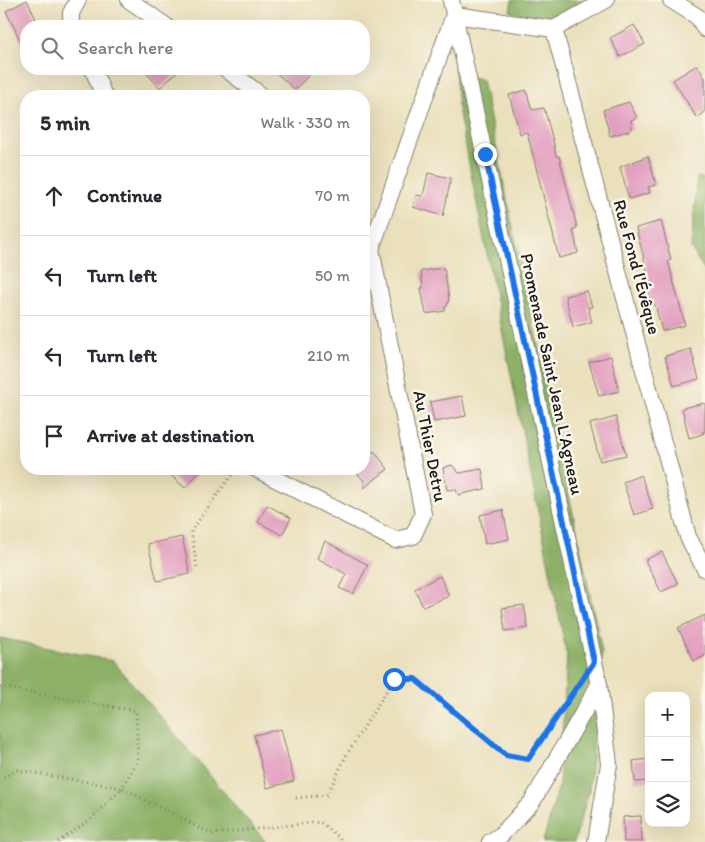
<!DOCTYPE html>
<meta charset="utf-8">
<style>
body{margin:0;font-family:Itim,sans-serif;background:#f2f2f3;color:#2b2b33}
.controls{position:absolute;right:15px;bottom:15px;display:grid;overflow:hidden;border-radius:10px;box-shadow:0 5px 20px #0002}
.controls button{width:45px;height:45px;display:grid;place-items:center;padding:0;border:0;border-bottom:1px solid #e1e1e2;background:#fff;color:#2b2b33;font:25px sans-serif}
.stop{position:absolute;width:15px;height:15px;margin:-11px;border:4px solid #1a73e8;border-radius:50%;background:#fff}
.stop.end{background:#1a73e8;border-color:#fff;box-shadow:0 1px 5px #0008}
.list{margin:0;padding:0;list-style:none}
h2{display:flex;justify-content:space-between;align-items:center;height:65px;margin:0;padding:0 20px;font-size:21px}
h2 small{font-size:16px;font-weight:400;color:#7c7c81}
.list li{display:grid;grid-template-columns:32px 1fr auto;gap:15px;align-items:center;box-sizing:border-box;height:80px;padding:0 20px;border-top:1px solid #e1e1e2}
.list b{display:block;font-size:19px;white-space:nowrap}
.list em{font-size:16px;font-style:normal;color:#7c7c81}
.icon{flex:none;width:28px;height:28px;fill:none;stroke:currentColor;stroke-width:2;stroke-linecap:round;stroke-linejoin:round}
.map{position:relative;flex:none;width:705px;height:842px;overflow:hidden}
.search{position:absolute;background:#fff;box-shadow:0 5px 20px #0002;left:20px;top:20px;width:350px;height:55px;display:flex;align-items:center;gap:12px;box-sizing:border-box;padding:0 18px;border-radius:20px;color:#7c7c81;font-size:19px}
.panel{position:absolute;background:#fff;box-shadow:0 5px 20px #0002;left:20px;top:90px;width:350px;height:385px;border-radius:20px}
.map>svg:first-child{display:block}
</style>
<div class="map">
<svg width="705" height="842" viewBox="0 0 705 842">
<rect width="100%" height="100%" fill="#fbf7ec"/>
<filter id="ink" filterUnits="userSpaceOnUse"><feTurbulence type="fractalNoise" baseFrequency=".02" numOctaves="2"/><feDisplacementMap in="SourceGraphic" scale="10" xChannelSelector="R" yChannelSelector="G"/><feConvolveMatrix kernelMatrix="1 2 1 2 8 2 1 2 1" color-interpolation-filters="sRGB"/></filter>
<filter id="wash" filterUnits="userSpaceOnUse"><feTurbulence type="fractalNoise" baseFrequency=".0096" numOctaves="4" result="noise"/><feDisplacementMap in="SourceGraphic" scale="20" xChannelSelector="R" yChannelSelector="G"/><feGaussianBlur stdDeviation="1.12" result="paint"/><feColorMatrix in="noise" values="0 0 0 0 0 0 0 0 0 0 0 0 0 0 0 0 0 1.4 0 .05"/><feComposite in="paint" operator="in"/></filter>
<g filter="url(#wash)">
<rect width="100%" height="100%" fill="#eae0bc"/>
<g fill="#8cb166" stroke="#546641">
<path d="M512 0H595L552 23 510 11Z"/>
<path d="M455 71 482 80 602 652 589 790 574 842H543L559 785 567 656 458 109Z"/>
<path d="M697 177 705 179V271L691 248Z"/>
<path d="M0 638 113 661 266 842H0Z"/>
</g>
<g id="blocks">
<g fill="#e29fbf">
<path d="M27 0 39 26H26V52L6 11Z"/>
<path d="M634 25 645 44 620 57 610 38Z"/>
<path d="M697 65 705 78V112L697 118 673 80Z"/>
<path d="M143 69H180L160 88Z"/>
<path d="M272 69H302L309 75 295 90Z"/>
<path d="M526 90 532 110 544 108 554 144 556 156H559L574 215 577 228 573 230 578 253 559 258 527 132 520 134 509 95Z"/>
<path d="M629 102 637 118 631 120 632 130 610 136 603 110Z"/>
<path d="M648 156 656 185 648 187 650 193 629 199 620 167Z"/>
<path d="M428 173 451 178 443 216 413 207 416 195 423 196Z"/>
<path d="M661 221 671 260 668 261 685 325 662 331 654 301H651L647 287 651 286 636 228Z"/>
<path d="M444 268 449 299 447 306 445 307V311L426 314 421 288H423L421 271Z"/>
<path d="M587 291 592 307 588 308 592 322 573 327 565 296Z"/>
<path d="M691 349 699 379 674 386 665 356Z"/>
<path d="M611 356 619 391 599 396 589 362Z"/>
<path d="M462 396 466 416 434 422 430 402Z"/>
<path d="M705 403V432H702L703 434 689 438 682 408Z"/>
<path d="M616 417 626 455 600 461 590 424Z"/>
<path d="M374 451 388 469 364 488V481L354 469H364V459Z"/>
<path d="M452 465 459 473 482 469 485 489 458 495 456 489 447 490 443 468Z"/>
<path d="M164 469H202L185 488Z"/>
<path d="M641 475 653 509 634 515 623 482Z"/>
<path d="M267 505 291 518 282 535 258 522Z"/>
<path d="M503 510 509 539 485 544 480 515Z"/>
<path d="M182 537 190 574 157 581 148 544Z"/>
<path d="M325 541 368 565 353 594 339 588 346 574 317 558Z"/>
<path d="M662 552 678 584 661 592 645 560Z"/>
<path d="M440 576 449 596 423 607 415 589Z"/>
<path d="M524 605 528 628 505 631 502 608Z"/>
<path d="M705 615V656L694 661 678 628Z"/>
<path d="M281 729 294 781 267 788 254 735Z"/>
<path d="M649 759V781L635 782 633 761Z"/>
<path d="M641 816 642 842H624L623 817Z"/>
</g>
</g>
</g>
<g filter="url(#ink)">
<use href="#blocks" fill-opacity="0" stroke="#837e6c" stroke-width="1"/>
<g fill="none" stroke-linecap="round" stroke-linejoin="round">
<defs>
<g id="minor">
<path d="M129 0 166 26"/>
<path d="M451 0 599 685 609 764 596 842"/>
<path d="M671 0 698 17 705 29"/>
<path d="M454 15 554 29"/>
<path d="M71 26V13L78 0"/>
<path d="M554 29 688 537 705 569"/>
<path d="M554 29 606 0"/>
<path d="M93 69 104 96"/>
<path d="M226 69 262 96"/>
<path d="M371 249 454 15"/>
<path d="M256 469 395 540 413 536 423 514 371 249 364 239"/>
<path d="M490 842 501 835 532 802 599 685"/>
</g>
</defs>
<use href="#minor" stroke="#837e6c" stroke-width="18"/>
<g stroke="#837e6c" stroke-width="3" stroke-dasharray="1 4" stroke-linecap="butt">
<path d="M197 567 191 531 236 469"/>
<path d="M0 687 136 711 138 760 122 788 17 770 0 779"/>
<path d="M296 798 327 795 347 754 394 679H415L506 755 529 759 579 683"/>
<path d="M58 842 90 820 122 788 211 834 320 822 344 842"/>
</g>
<use href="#minor" stroke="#fff" stroke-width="16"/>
</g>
</g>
<g fill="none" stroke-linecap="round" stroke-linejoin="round" filter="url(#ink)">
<path stroke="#1a73e8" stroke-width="6" d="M394 679H415L506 755 528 759 594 662 485 154"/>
</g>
<g text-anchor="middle" stroke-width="5" stroke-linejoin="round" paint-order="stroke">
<g font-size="18" fill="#1c1c1c" stroke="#fbf7ec">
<text transform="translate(637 267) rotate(75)" y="6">Rue Fond l'Évêque</text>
<text transform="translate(552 374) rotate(78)" y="6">Promenade Saint Jean L'Agneau</text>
<text transform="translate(430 446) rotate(79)" y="6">Au Thier Detru</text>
</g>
</g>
</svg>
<div class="controls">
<button>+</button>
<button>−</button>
<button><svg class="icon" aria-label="layers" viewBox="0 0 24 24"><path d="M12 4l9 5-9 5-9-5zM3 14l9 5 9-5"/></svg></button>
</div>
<div class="stop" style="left:394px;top:679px"></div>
<div class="stop end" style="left:485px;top:154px"></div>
<div class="search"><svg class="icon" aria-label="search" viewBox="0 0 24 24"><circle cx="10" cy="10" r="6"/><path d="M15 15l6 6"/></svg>Search here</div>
<section class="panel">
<h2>5 min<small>Walk · 330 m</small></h2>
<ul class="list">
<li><svg class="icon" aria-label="ahead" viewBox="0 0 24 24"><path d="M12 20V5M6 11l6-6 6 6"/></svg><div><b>Continue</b></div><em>70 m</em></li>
<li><svg class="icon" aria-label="left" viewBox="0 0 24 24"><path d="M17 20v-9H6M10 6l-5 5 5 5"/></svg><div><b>Turn left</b></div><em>50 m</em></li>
<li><svg class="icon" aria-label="left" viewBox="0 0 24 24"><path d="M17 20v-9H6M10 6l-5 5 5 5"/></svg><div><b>Turn left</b></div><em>210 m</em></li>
<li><svg class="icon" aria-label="arrive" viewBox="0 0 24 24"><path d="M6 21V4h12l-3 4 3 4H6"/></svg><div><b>Arrive at destination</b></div></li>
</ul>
</section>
</div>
